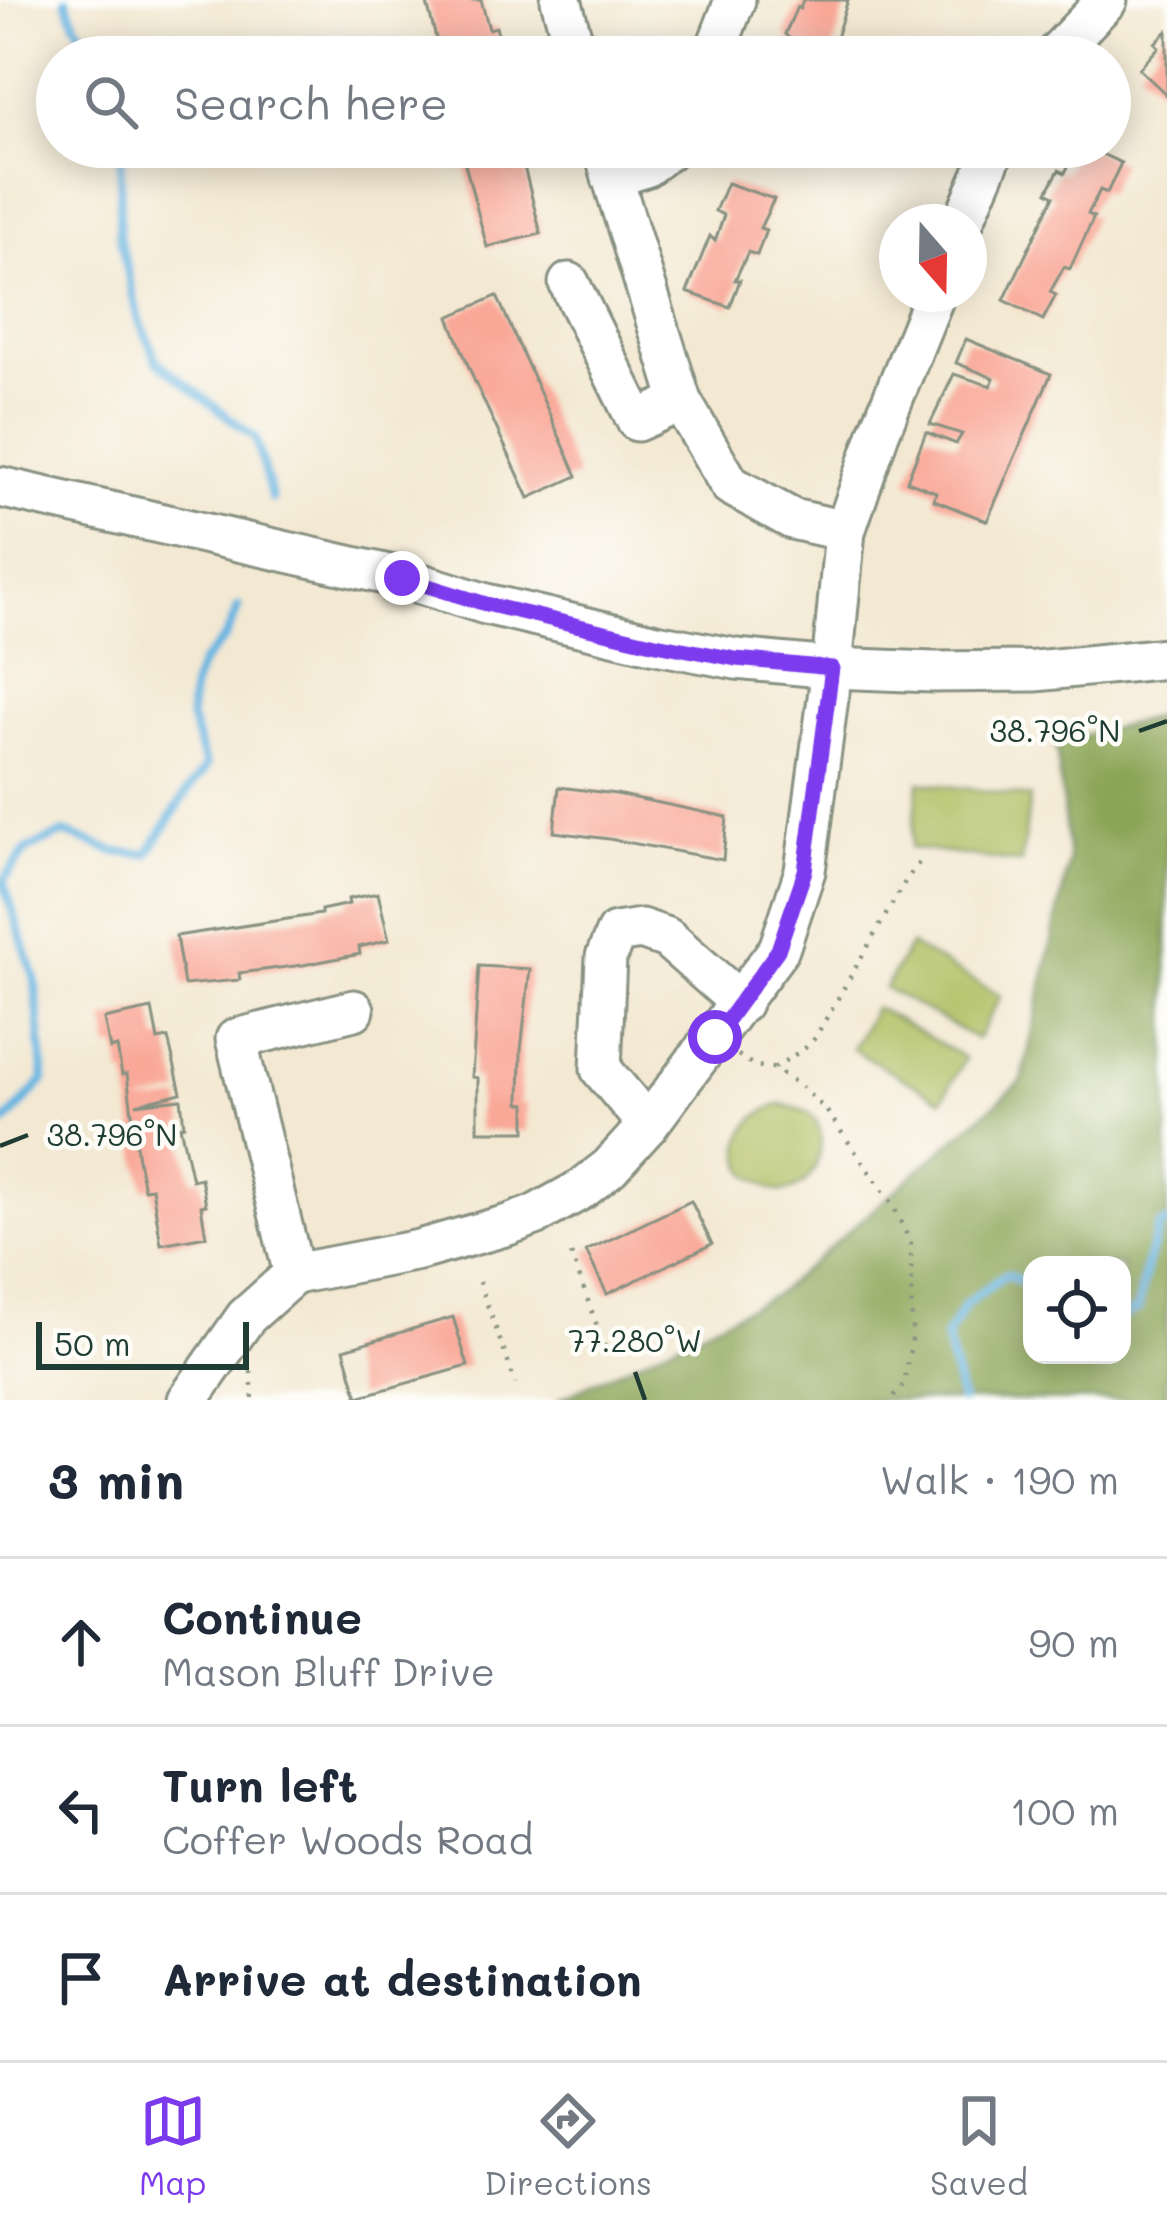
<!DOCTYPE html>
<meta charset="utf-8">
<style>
body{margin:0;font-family:Mali,sans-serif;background:#f2f2f3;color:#1f2937}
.controls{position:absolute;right:36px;bottom:36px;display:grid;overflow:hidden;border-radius:24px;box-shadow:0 6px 30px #0003}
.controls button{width:108px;height:108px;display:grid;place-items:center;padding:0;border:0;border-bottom:3px solid #e0e1e3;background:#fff;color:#1f2937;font:60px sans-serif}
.compass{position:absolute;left:879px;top:204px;width:108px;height:108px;border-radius:50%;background:#fff;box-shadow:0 6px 30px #0003;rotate:160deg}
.scale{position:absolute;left:36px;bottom:30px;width:213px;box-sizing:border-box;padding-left:12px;border:6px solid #1f3d34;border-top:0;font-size:33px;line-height:42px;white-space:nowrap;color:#1f3d34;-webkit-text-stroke:9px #fdfcf7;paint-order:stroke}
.stop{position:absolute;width:36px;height:36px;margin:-27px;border:9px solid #7c3aed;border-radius:50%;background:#fff}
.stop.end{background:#7c3aed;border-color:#fff;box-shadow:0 3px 12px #0008}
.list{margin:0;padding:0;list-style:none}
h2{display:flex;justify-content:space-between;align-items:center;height:156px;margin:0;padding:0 48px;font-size:51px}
h2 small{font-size:39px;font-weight:400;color:#747a83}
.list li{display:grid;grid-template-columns:78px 1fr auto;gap:36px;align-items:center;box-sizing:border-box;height:168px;padding:0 48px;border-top:3px solid #e0e1e3}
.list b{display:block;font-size:45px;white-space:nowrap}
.list p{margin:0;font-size:39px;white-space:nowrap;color:#747a83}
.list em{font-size:39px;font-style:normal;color:#747a83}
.icon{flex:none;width:66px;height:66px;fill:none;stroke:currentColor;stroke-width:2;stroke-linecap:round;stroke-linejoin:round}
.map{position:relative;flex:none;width:1167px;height:1400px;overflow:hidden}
.search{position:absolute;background:#fff;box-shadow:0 6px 30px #0003;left:36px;right:36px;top:36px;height:132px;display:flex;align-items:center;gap:30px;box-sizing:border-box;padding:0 42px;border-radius:66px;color:#747a83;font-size:45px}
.sheet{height:660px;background:#fff}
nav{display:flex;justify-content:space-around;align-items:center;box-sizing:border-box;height:168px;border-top:3px solid #e0e1e3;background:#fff;font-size:33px;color:#747a83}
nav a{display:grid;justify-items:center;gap:6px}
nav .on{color:#7c3aed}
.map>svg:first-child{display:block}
</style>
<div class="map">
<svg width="1167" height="1400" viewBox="0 0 1167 1400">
<rect width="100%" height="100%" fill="#fdfcf7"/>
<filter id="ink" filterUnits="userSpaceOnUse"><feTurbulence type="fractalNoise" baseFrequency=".00833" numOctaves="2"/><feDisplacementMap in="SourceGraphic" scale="24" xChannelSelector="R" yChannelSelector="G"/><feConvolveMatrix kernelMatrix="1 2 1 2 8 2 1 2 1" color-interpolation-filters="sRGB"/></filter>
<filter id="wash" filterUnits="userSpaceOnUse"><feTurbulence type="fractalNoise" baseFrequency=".004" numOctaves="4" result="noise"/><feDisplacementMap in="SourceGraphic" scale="48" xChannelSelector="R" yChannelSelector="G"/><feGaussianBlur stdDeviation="2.7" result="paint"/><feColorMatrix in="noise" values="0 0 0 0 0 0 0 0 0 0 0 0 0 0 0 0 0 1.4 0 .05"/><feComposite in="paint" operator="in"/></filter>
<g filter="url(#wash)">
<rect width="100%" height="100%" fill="#f3e8d1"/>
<g fill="#afbe61" stroke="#677e4a" stroke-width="3">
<path d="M919 782 1030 797 1021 863 911 848Z"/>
<path d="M910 945 1001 996 977 1039 885 988Z"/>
<path d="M875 1007 965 1058 942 1100 852 1049Z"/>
<path d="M782 1104C790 1107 802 1109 809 1113 839 1136 808 1214 764 1185 755 1180 747 1176 744 1166 733 1135 754 1112 782 1104Z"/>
</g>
<path fill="#8ba557" stroke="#557146" stroke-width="3" fill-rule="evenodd" d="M1167 714V1400H558L776 1294 1022 1081 1069 861 1056 743ZM1032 1265H1122V1355H1032Z"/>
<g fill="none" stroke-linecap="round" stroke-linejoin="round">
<g stroke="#68b5e1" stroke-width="9">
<path d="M66 0 75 22 98 57"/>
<path d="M119 147 121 160 119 235 139 320 157 361 255 438 272 499"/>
<path d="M0 1125 7 1121 44 1080 35 979 3 881 26 850 64 833 116 852 148 854 183 798 206 767 190 717 192 688 201 663 225 638 239 607"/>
<path d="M1122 1317 1138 1309 1146 1266 1159 1226 1167 1223"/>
<path d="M961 1400 946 1337 966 1304 1006 1274 1032 1287"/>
</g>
</g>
<g id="blocks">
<g fill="#f9a797">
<path d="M426 0H481L489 29 496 27 504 57H441Z"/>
<path d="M803 0H848L830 57H784L789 38 785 34 797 7 800 9Z"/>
<path d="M1167 31V95L1139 69 1159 47 1155 43Z"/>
<path d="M469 147H519L541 234 487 247 461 149Z"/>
<path d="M1077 147H1087L1121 163 1107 193 1100 190 1088 214 1094 217 1070 269 1064 267 1050 292 1056 295 1043 320 1004 300 1054 196 1047 192 1059 170 1065 173Z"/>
<path d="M727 183 774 199 760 228 766 230 757 255 748 252 735 280H740L730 307 687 292 710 236 715 241 724 215 715 211Z"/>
<path d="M497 296 577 476 529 498 474 380 449 317Z"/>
<path d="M966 339 1051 374 987 521 934 500 936 492 907 481 926 432 956 444 962 434 930 424 954 374 991 386 994 378 956 363Z"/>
<path d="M559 787 616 794 727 817 723 860 609 839 554 832Z"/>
<path d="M378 893 389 940 359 947 360 954 303 965 239 973 240 980 184 985 176 936 321 914V910L349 904 348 899Z"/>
<path d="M479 966 530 969 521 1050 520 1103 526 1104V1131H478V1078L472 1077Z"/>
<path d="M152 1009 158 1040 168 1038 181 1093 136 1104 181 1099 184 1125 180 1126 192 1180 201 1178 206 1205 201 1206 206 1236 161 1244 152 1188 144 1189 138 1160 127 1074 122 1075 117 1047 110 1049 104 1019Z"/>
<path d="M691 1201 712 1244 607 1294 586 1251Z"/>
<path d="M453 1317 468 1366 358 1397 344 1349Z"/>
</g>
</g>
</g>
<g filter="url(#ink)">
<use href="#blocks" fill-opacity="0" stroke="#899282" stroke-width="3"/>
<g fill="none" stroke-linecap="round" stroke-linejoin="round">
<defs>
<g id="minor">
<path d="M561 0 577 57"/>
<path d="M713 57 735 0"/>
<path d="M1053 57 1107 0"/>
<path d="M603 147 681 401 730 485 792 519 845 531"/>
<path d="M612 178 645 167 672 147"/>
<path d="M963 222 995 147"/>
<path d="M569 283 637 421 681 401"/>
<path d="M0 487 402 578 486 604 656 644 736 659 832 668 933 672 1035 671 1167 658"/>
<path d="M648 1125 601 1069 606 957 616 933 641 929 667 938 741 1003"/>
<path d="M294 1274 236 1039 354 1010"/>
<path d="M188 1400 246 1317 294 1274 419 1250 508 1225 535 1215 582 1189 609 1168 648 1125 779 949 805 871 832 668 845 531 879 433 935 294"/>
</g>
</defs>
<use href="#minor" stroke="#899282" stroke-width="45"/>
<g stroke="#899282" stroke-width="4.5" stroke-dasharray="3 9" stroke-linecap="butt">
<path d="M738 1055 755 1066 774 1068 799 1085 826 1110 893 1205 911 1244 912 1339 904 1384 891 1400"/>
<path d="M774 1068 805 1048 815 1038 906 880 924 856"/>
<path d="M571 1254 607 1353"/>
<path d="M479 1282 516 1384"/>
<path d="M251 1371 253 1400"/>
</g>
<use href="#minor" stroke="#fff" stroke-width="39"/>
</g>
</g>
<g fill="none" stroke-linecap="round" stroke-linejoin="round" filter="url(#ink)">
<path stroke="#7c3aed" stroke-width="15" d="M402 578 486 604 656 644 736 659 832 668 805 871 778 950 715 1037"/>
</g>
<path fill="none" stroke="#1f3d34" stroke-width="4.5" d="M1139 731 1167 721M0 1146 28 1135M635 1372 645 1400"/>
<g font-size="30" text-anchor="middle" fill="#1f3d34" stroke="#fdfcf7" stroke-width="9" stroke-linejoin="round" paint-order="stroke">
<text x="1055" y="742">38.796°N</text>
<text x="112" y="1146">38.796°N</text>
<text x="635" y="1352">77.280°W</text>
</g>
</svg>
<div class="controls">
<button><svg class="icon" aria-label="locate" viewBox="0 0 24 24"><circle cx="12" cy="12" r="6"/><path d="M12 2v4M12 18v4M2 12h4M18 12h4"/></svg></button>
</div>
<svg class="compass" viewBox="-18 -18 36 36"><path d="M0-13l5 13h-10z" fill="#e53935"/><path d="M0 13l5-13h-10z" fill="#747a83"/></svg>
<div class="scale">50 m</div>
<div class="stop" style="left:715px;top:1037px"></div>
<div class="stop end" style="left:402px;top:578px"></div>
<div class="search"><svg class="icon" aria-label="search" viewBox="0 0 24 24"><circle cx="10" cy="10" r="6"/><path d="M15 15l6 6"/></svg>Search here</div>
</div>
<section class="sheet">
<h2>3 min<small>Walk · 190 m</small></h2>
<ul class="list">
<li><svg class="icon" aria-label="ahead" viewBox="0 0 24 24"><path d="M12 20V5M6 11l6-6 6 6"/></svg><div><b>Continue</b><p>Mason Bluff Drive</p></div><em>90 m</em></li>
<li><svg class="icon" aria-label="left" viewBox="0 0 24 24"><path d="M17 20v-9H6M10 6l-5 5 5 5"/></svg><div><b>Turn left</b><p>Coffer Woods Road</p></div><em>100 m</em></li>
<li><svg class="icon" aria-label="arrive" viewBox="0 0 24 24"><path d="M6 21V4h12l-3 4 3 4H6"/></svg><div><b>Arrive at destination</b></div></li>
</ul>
</section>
<nav>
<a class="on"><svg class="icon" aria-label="map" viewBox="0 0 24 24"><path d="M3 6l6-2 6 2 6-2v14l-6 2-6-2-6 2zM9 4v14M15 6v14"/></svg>Map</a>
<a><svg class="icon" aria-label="directions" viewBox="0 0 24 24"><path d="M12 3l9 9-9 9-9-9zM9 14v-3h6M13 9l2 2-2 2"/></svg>Directions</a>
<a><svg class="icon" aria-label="saved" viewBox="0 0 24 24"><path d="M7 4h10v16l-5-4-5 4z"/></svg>Saved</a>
</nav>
